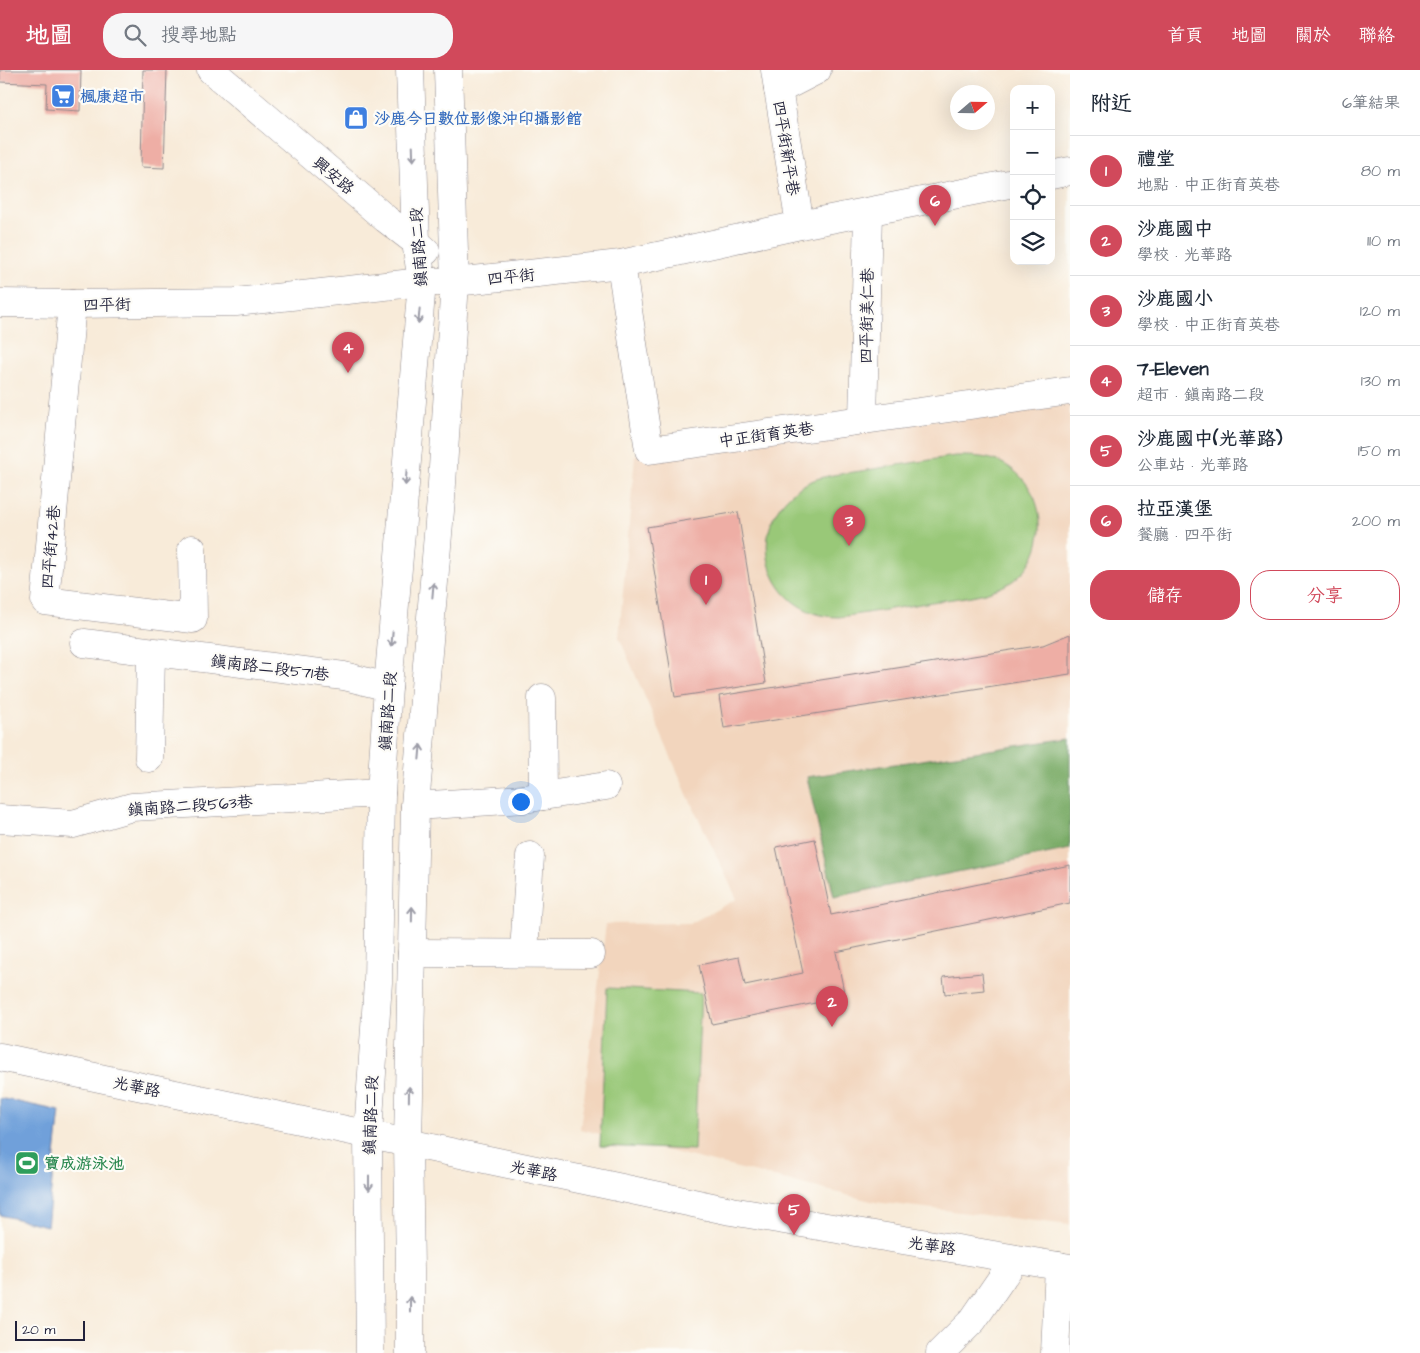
<!DOCTYPE html>
<html lang="zh-TW">
<meta charset="utf-8">
<style>
body{margin:0;font-family:"Architects Daughter","LXGW WenKai TC",sans-serif;background:#f6f6f7;color:#1f2937}
.controls{position:absolute;right:15px;top:15px;display:grid;overflow:hidden;border-radius:10px;box-shadow:0 5px 20px #0002}
.controls button{width:45px;height:45px;display:grid;place-items:center;padding:0;border:0;border-bottom:1px solid #e0e1e3;background:#fff;color:#1f2937;font:25px sans-serif}
.compass{position:absolute;left:950px;top:15px;width:45px;height:45px;border-radius:50%;background:#fff;box-shadow:0 5px 20px #0002;rotate:70deg}
.scale{position:absolute;left:15px;bottom:12px;width:70px;box-sizing:border-box;padding-left:5px;border:2px solid #22223b;border-top:0;font-size:14px;line-height:18px;white-space:nowrap;color:#22223b;-webkit-text-stroke:4px #fdfcf7;paint-order:stroke}
.you{position:absolute;left:520px;top:731px;width:18px;height:18px;margin:-12px;border:4px solid #fff;border-radius:50%;background:#1a73e8;box-shadow:0 0 0 8px #1a73e833}
.badge{display:grid;place-items:center;width:32px;height:32px;border-radius:50%;background:#d1495b;color:#fff;font-size:16px;font-weight:700}
.pin{position:absolute;translate:-50% -41px;filter:drop-shadow(0 1px 2px #0008)}
.pin::after{content:'';position:absolute;top:26px;width:18px;height:15px;background:inherit;clip-path:polygon(0 0,100% 0,50% 100%)}
.list{margin:0;padding:0;list-style:none}
h2{display:flex;justify-content:space-between;align-items:center;height:65px;margin:0;padding:0 20px;font-size:21px}
h2 small{font-size:16px;font-weight:400;color:#747a83}
.list li{display:grid;grid-template-columns:32px 1fr auto;gap:15px;align-items:center;box-sizing:border-box;height:70px;padding:0 20px;border-top:1px solid #e0e1e3}
.list b{display:block;font-size:19px;white-space:nowrap}
.list p{margin:0;font-size:16px;white-space:nowrap;color:#747a83}
.list em{font-size:16px;font-style:normal;color:#747a83}
.actions{display:flex;gap:10px;padding:15px 20px}
.actions a{flex:1;padding:11px 0;border:1px solid #d1495b;border-radius:20px;text-align:center;font-size:18px;color:#d1495b}
.actions .main{background:#d1495b;color:#fff}
.icon{flex:none;width:28px;height:28px;fill:none;stroke:currentColor;stroke-width:2;stroke-linecap:round;stroke-linejoin:round}
.map{position:relative;flex:none;width:1070px;height:1283px;overflow:hidden}
header{display:flex;align-items:center;gap:30px;box-sizing:border-box;height:70px;padding:0 25px;background:#d1495b;color:#fff}
header strong{font-size:24px}
nav{display:flex;gap:28px;margin-inline-start:auto;font-size:18px}
.search{width:350px;height:45px;background:#f6f6f7;display:flex;align-items:center;gap:12px;box-sizing:border-box;padding:0 18px;border-radius:20px;color:#747a83;font-size:19px}
main{display:flex}
aside{flex:1;background:#fff}
.map>svg:first-child{display:block}
</style>
<header>
<strong>地圖</strong>
<div class="search"><svg class="icon" aria-label="search" viewBox="0 0 24 24"><circle cx="10" cy="10" r="6"/><path d="M15 15l6 6"/></svg>搜尋地點</div>
<nav><a>首頁</a><a>地圖</a><a>關於</a><a>聯絡</a></nav>
</header>
<main>
<div class="map">
<svg width="1070" height="1283" viewBox="0 0 1070 1283">
<rect width="100%" height="100%" fill="#fdfcf7"/>
<filter id="ink" filterUnits="userSpaceOnUse"><feTurbulence type="fractalNoise" baseFrequency=".02" numOctaves="2"/><feDisplacementMap in="SourceGraphic" scale="10" xChannelSelector="R" yChannelSelector="G"/><feConvolveMatrix kernelMatrix="1 2 1 2 8 2 1 2 1" color-interpolation-filters="sRGB"/></filter>
<filter id="wash" filterUnits="userSpaceOnUse"><feTurbulence type="fractalNoise" baseFrequency=".0096" numOctaves="4" result="noise"/><feDisplacementMap in="SourceGraphic" scale="20" xChannelSelector="R" yChannelSelector="G"/><feGaussianBlur stdDeviation="1.12" result="paint"/><feColorMatrix in="noise" values="0 0 0 0 0 0 0 0 0 0 0 0 0 0 0 0 0 1.4 0 .05"/><feComposite in="paint" operator="in"/></filter>
<g filter="url(#wash)">
<rect width="100%" height="100%" fill="#f8ebd9"/>
<path fill="#f2d5bd" d="M1070 334V1155L875 1132 580 1059 606 854 691 853 737 829 687 724 619 567 635 386Z"/>
<g fill="#99c878" stroke="#5e755a">
<path d="M955 386C976 386 996 386 1013 400 1049 427 1050 487 1011 512 987 527 954 528 926 533 897 538 868 543 839 547 766 547 740 455 802 416 818 405 842 404 861 401 892 396 924 391 955 386Z"/>
<path d="M607 918 701 923 694 1080 600 1076Z"/>
</g>
<path fill="#7aac68" stroke="#4e6752" d="M1070 668V779L834 827 807 707Z"/>
<path fill="#70a0da" stroke="#49618a" d="M0 1028 60 1041 47 1156 0 1145Z"/>
<g id="blocks">
<g fill="#eeaea5">
<path d="M0 0H81L80 41 46 39 47 14 0 12Z"/>
<path d="M143 0H167L164 98 141 97Z"/>
<path d="M738 442 766 613 675 627 647 457Z"/>
<path d="M1070 564V604L724 658 719 626 1043 575Z"/>
<path d="M815 769 831 845 1070 795V833L836 882 845 927 712 954 699 895 739 887 745 915 803 903 776 777Z"/>
<path d="M982 903 984 920 945 924 943 907Z"/>
</g>
</g>
</g>
<g filter="url(#ink)">
<use href="#blocks" fill-opacity="0" stroke="#8d868a" stroke-width="1"/>
<g fill="none" stroke-linecap="round" stroke-linejoin="round">
<defs>
<g id="minor">
<path d="M211 0 386 149 416 172 426 181"/>
<path d="M775 0 800 155"/>
<path d="M778 20 817 0"/>
<path d="M1051 105 1070 101"/>
<path d="M621 194 649 380 1070 321"/>
<path d="M0 233 72 234 236 232 422 212H455L621 194 800 155 1014 113"/>
<path d="M72 234 45 531 193 549 192 479"/>
<path d="M863 350 868 142"/>
<path d="M84 573 344 606 388 617"/>
<path d="M542 628 543 726"/>
<path d="M149 688 151 582"/>
<path d="M415 736 524 729 606 716"/>
<path d="M0 749 73 754 132 737 381 723"/>
<path d="M412 883 591 884"/>
<path d="M524 883 530 786"/>
<path d="M0 987 731 1141 1070 1198"/>
<path d="M370 1283 368 1064 378 912 381 723 388 617 422 212 416 172 410 0"/>
<path d="M410 1283V1200L408 1073 415 736 441 429 455 212 448 0"/>
<path d="M940 1283 973 1250 1015 1189"/>
<path d="M1055 1283 1059 1196"/>
</g>
</defs>
<use href="#minor" stroke="#8d868a" stroke-width="29"/>
<use href="#minor" stroke="#fff" stroke-width="28"/>
</g>
<defs><path id="oneway-shaft" d="M-6 0H5M1.5-3L5.5 0L1.5 3" fill="none" stroke-width="1.6" stroke-linecap="round" stroke-linejoin="round" transform="scale(1.25)"/></defs>
<g stroke="#9c9ca7">
<use href="#oneway-shaft" transform="translate(413 84) rotate(88)"/>
<use href="#oneway-shaft" transform="translate(419 246) rotate(95)"/>
<use href="#oneway-shaft" transform="translate(406 408) rotate(95)"/>
<use href="#oneway-shaft" transform="translate(433 520) rotate(-85)"/>
<use href="#oneway-shaft" transform="translate(392 569) rotate(95)"/>
<use href="#oneway-shaft" transform="translate(420 682) rotate(-85)"/>
<use href="#oneway-shaft" transform="translate(412 844) rotate(-89)"/>
<use href="#oneway-shaft" transform="translate(409 1024) rotate(-89)"/>
<use href="#oneway-shaft" transform="translate(369 1113) rotate(90)"/>
<use href="#oneway-shaft" transform="translate(410 1234) rotate(-90)"/>
</g>
</g>
<defs>
<symbol id="supermarket-square" viewBox="-11 -11 22 22"><rect x="-9" y="-9" width="18" height="18" rx="4" fill="#3f7fe0" stroke="#fdfcf7"/><path d="M-6-5.5h2.5l.6 2H6L4.5 2H-2.5L-4.4-4H-6ZM-1.5 3.2a1.3 1.3 0 1 0 .1 0ZM3 3.2a1.3 1.3 0 1 0 .1 0Z" fill="#fff"/></symbol>
<symbol id="shop-square" viewBox="-11 -11 22 22"><rect x="-9" y="-9" width="18" height="18" rx="4" fill="#3f7fe0" stroke="#fdfcf7"/><path d="M-5-2.5h2.3a2.7 3.5 0 0 1 5.4 0H5L5.5 6h-11ZM-1.5-2.5h3a1.5 2.3 0 0 0-3 0Z" fill="#fff"/></symbol>
<symbol id="stadium-square" viewBox="-11 -11 22 22"><rect x="-9" y="-9" width="18" height="18" rx="4" fill="#2e9e5b" stroke="#fdfcf7"/><path d="M0-5a6.5 5 0 1 0 0 10a6.5 5 0 1 0 0-10ZM-3.5-1.8h7v3.6h-7Z" fill="#fff"/></symbol>
</defs>
<g fill-rule="evenodd">
<use href="#supermarket-square" x="49" y="12" width="28" height="28"/>
<use href="#shop-square" x="342" y="34" width="28" height="28"/>
<use href="#stadium-square" x="13" y="1079" width="28" height="28"/>
</g>
<g text-anchor="middle" stroke-width="4.5" stroke-linejoin="round" paint-order="stroke">
<g font-size="16" font-weight="bold" fill="#366cbe" stroke="#fdfcf7" text-anchor="start">
<text x="80" y="32">楓康超市</text>
<text x="374" y="54">沙鹿今日數位影像沖印攝影館</text>
</g>
<g font-size="16" fill="#22223b" stroke="#fdfcf7">
<text transform="translate(787 78) rotate(81)" y="6">四平街新平巷</text>
<text transform="translate(334 105) rotate(40)" y="6">興安路</text>
<text transform="translate(418 177) rotate(-94)" y="6">鎮南路二段</text>
<text transform="translate(511 206) rotate(-6)" y="6">四平街</text>
<text transform="translate(107 234) rotate(-1)" y="6">四平街</text>
<text transform="translate(866 246) rotate(-89)" y="6">四平街美仁巷</text>
<text transform="translate(766 364) rotate(-8)" y="6">中正街育英巷</text>
<text transform="translate(50 477) rotate(-85)" y="6">四平街42巷</text>
<text transform="translate(270 597) rotate(7)" y="6">鎮南路二段571巷</text>
<text transform="translate(387 641) rotate(-86)" y="6">鎮南路二段</text>
<text transform="translate(190 735) rotate(-4)" y="6">鎮南路二段563巷</text>
<text transform="translate(137 1016) rotate(12)" y="6">光華路</text>
<text transform="translate(370 1045) rotate(-88)" y="6">鎮南路二段</text>
<text transform="translate(534 1100) rotate(12)" y="6">光華路</text>
<text transform="translate(932 1175) rotate(9)" y="6">光華路</text>
</g>
<g font-size="16" font-weight="bold" fill="#27864d" stroke="#fdfcf7" text-anchor="start">
<text x="44" y="1099">寶成游泳池</text>
</g>
</g>
</svg>
<div class="controls">
<button>+</button>
<button>−</button>
<button><svg class="icon" aria-label="locate" viewBox="0 0 24 24"><circle cx="12" cy="12" r="6"/><path d="M12 2v4M12 18v4M2 12h4M18 12h4"/></svg></button>
<button><svg class="icon" aria-label="layers" viewBox="0 0 24 24"><path d="M12 4l9 5-9 5-9-5zM3 14l9 5 9-5"/></svg></button>
</div>
<svg class="compass" viewBox="-18 -18 36 36"><path d="M0-13l5 13h-10z" fill="#e53935"/><path d="M0 13l5-13h-10z" fill="#747a83"/></svg>
<div class="scale">20 m</div>
<div class="you"></div>
<div class="pin badge" style="left:706px;top:535px">1</div>
<div class="pin badge" style="left:832px;top:957px">2</div>
<div class="pin badge" style="left:849px;top:476px">3</div>
<div class="pin badge" style="left:348px;top:303px">4</div>
<div class="pin badge" style="left:794px;top:1165px">5</div>
<div class="pin badge" style="left:935px;top:156px">6</div>
</div>
<aside>
<h2>附近<small>6筆結果</small></h2>
<ul class="list">
<li><span class="badge">1</span><div><b>禮堂</b><p>地點 · 中正街育英巷</p></div><em>80 m</em></li>
<li><span class="badge">2</span><div><b>沙鹿國中</b><p>學校 · 光華路</p></div><em>110 m</em></li>
<li><span class="badge">3</span><div><b>沙鹿國小</b><p>學校 · 中正街育英巷</p></div><em>120 m</em></li>
<li><span class="badge">4</span><div><b>7-Eleven</b><p>超市 · 鎮南路二段</p></div><em>130 m</em></li>
<li><span class="badge">5</span><div><b>沙鹿國中(光華路)</b><p>公車站 · 光華路</p></div><em>150 m</em></li>
<li><span class="badge">6</span><div><b>拉亞漢堡</b><p>餐廳 · 四平街</p></div><em>200 m</em></li>
</ul>
<div class="actions"><a class="main">儲存</a><a>分享</a></div>
</aside>
</main>
